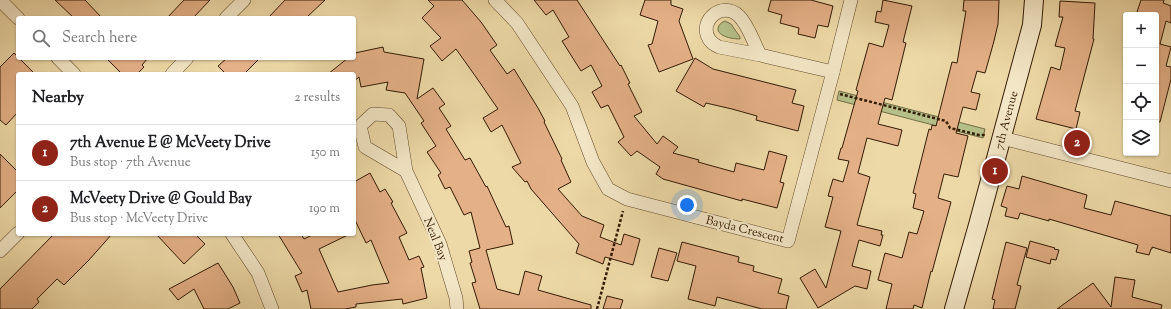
<!DOCTYPE html>
<meta charset="utf-8">
<style>
body{margin:0;font-family:"Sorts Mill Goudy",serif;background:#f2f2f2;color:#202124}
.controls{position:absolute;right:12px;top:12px;display:grid;overflow:hidden;border-radius:4px;box-shadow:0 1px 3px #0004}
.controls button{width:36px;height:36px;display:grid;place-items:center;padding:0;border:0;border-bottom:1px solid #e0e0e0;background:#fff;color:#202124;font:20px sans-serif}
.you{position:absolute;left:687px;top:205px;width:14px;height:14px;margin:-10px;border:3px solid #fff;border-radius:50%;background:#1a73e8;box-shadow:0 0 0 6px #1a73e833}
.badge{display:grid;place-items:center;width:26px;height:26px;border-radius:50%;background:#8f2418;color:#fff;font-size:13px;font-weight:700}
.pin{position:absolute;translate:-50% -50%;border:2px solid #fff;box-shadow:0 1px 4px #0006}
.list{margin:0;padding:0;list-style:none}
h2{display:flex;justify-content:space-between;align-items:center;height:52px;margin:0;padding:0 16px;font-size:17px}
h2 small{font-size:13px;font-weight:400;color:#757577}
.list li{display:grid;grid-template-columns:26px 1fr auto;gap:12px;align-items:center;box-sizing:border-box;height:56px;padding:0 16px;border-top:1px solid #e0e0e0}
.list b{display:block;font-size:15px;white-space:nowrap}
.list p{margin:0;font-size:13px;white-space:nowrap;color:#757577}
.list em{font-size:13px;font-style:normal;color:#757577}
.icon{flex:none;width:22px;height:22px;fill:none;stroke:currentColor;stroke-width:2;stroke-linecap:round;stroke-linejoin:round}
.map{position:relative;flex:none;width:1171px;height:309px;overflow:hidden}
.search{position:absolute;background:#fff;box-shadow:0 1px 3px #0004;left:16px;top:16px;width:340px;height:44px;display:flex;align-items:center;gap:10px;box-sizing:border-box;padding:0 14px;border-radius:4px;color:#757577;font-size:15px}
.panel{position:absolute;background:#fff;box-shadow:0 1px 3px #0004;left:16px;top:72px;width:340px;height:164px;border-radius:4px}
.map>svg:first-child{display:block}
</style>
<div class="map">
<svg width="1171" height="309" viewBox="0 0 1171 309">
<rect width="100%" height="100%" fill="#edd9a7"/>
<filter id="stains"><feTurbulence type="fractalNoise" baseFrequency=".005" numOctaves="4"/><feColorMatrix values="0 0 0 0 .2 0 0 0 0 .09 0 0 0 0 .02 0 0 0 .5 -.17"/></filter>
<radialGradient id="worn" r=".72"><stop offset=".6" stop-color="#630" stop-opacity="0"/><stop offset="1" stop-color="#630" stop-opacity=".3"/></radialGradient>
<g fill="#b5c089" stroke="#746d44">
<path d="M725 21 731 24 740 37V39C734 39 717 37 718 28 719 24 722 22 725 21Z"/>
<path d="M839 91 985 129 983 138 837 100Z"/>
</g>
<g fill="#e4b087" stroke="#321a00">
<path d="M55 0H85L102 18H74Z"/>
<path d="M184 0H210L193 18H167Z"/>
<path d="M285 0H325L306 18H268Z"/>
<path d="M428 0H462L481 22 497 45 490 50 492 53 507 74 514 69 538 108 545 121 544 122 562 159 561 160 571 182 558 189 582 216 604 225 600 237 621 245 624 234 640 239 633 265 605 257 603 264 576 253 579 244 531 189 527 181 525 182 512 167 521 163 502 125 491 132 483 118 498 109 476 77 456 49 442 61 430 46 441 38 422 18 434 6Z"/>
<path d="M534 0H577L620 66 621 65 630 83 628 84 642 112 634 116 657 144 663 136 678 147 673 153 699 160 698 162 734 172 736 163 764 170 769 151 787 156 780 182 784 183 777 208 742 199V201L663 179 656 174 660 167 637 151 631 156 618 142 624 137 608 105 601 108 592 92 602 86 591 65 581 71 562 41 569 37 553 10 546 15Z"/>
<path d="M645 0H671V5L683 9 679 21 693 59 659 72 648 45 652 44 658 21 640 15Z"/>
<path d="M771 0H811L833 6 828 27 818 25 815 38 798 34 799 28 780 23 782 15 768 11Z"/>
<path d="M883 0 912 6 903 42 906 43 892 100 885 98 878 124 902 130 898 146 867 138 858 173 870 177 857 225 882 231 881 235H883L880 246 859 240 852 266 871 271 867 289 855 286 818 308 800 278 815 269 826 288 841 231 825 227 833 197 828 196 833 179 843 182 849 161 838 159 841 148H842L849 123 858 91 856 90 869 43 883 47 889 25 875 22 877 11 881 12Z"/>
<path d="M964 0H999L998 24 994 41 985 73 977 71 971 92 980 94 976 110 963 107 956 133 968 136 958 177 944 174 938 198 951 202 932 272 931 271 922 308 914 305 913 309H886L892 284 878 280 885 253 902 258 909 232 917 234 924 211 913 208 916 194 913 193 929 129 931 130 932 125 936 126 952 62 957 63 966 11H963Z"/>
<path d="M1141 0H1164L1163 3 1171 6V23L1166 21 1160 44 1171 47 1166 66 1171 67V79L1160 122H1156V15H1146L1137 12Z"/>
<path d="M1060 1 1095 3 1093 39H1094L1075 111 1080 112 1076 129 1036 119 1051 67 1060 70 1065 48 1055 46 1063 17H1059Z"/>
<path d="M383 47 384 52 424 59 417 99 433 88 444 103 445 104 439 108 451 126 446 129 465 160 470 158 486 187 487 186 506 227 509 226 513 244 486 250 497 289 519 295 525 271 542 276 538 290 591 305V309H480L472 283 476 282 470 263 472 262 469 251 480 248 471 212 464 215 450 187 445 189 438 175 441 173 427 152 436 146 421 123 424 121 405 93 386 90 388 82 361 87 359 77 354 81V74H328L348 58H354V53H355Z"/>
<path d="M14 53 35 74H18V112L6 125 0 120V67Z"/>
<path d="M106 58H148L142 65 144 67 137 74H122Z"/>
<path d="M227 58H260L244 74H226L218 66Z"/>
<path d="M695 58 713 69 796 90 792 103 804 106 798 131 756 120 757 116 732 109 706 103 704 107 676 91Z"/>
<path d="M0 154 18 172V190L0 208Z"/>
<path d="M370 173 380 192 385 189 393 202 391 203 407 233 399 237 409 260 419 256 424 267 421 268 427 298 403 304 402 299 356 304V307L345 309H311L307 290 302 292 295 276 302 273 278 234H301L304 239 314 234H350L319 249 338 292 372 285 389 283 371 240 366 243 354 218V182Z"/>
<path d="M1022 176 1087 195 1084 208 1111 215 1115 201 1171 216V253L1152 247V249H1151L1149 255 1136 252 1138 245 1073 226 1049 219V221L1020 213 1018 219 1005 216 1007 208 1001 206 1007 186 1019 189Z"/>
<path d="M54 234H112L89 260 64 285 57 279 37 299 39 302 32 309H0V289Z"/>
<path d="M156 234H195L205 244 184 264Z"/>
<path d="M1030 241 1055 248 1054 249 1059 250 1056 260 1051 259 1050 264 1026 257Z"/>
<path d="M682 242 739 257 738 262 754 266 753 271 782 279 778 293 789 296 786 309H762L717 297 715 306 688 299 696 266 677 261Z"/>
<path d="M1006 242 1027 248 1017 285 1021 286 1015 309H993L995 300 992 299Z"/>
<path d="M659 248 677 253 668 281 651 277Z"/>
<path d="M218 263 233 287 240 303 228 309H204L194 289 178 300 169 289Z"/>
<path d="M1115 277 1135 280 1132 297 1162 305 1161 309H1057L1093 283 1111 307Z"/>
<path d="M607 296 623 300 620 309H603Z"/>
</g>
<g fill="none" stroke-linecap="round" stroke-linejoin="round">
<defs>
<g id="street">
<path d="M0 0 18 18"/>
<path d="M495 0 517 23 572 106 593 162 608 189 627 199 788 241 833 72 851 0"/>
<path d="M226 18 244 0"/>
<path d="M760 55C754 43 748 25 739 16 722 0 698 21 709 39 711 43 715 45 719 47L760 55 833 72"/>
<path d="M58 58 74 74"/>
<path d="M172 74 187 58"/>
<path d="M1002 138 1171 181"/>
<path d="M406 171 365 147 360 126 373 114 389 115 399 126 406 171 440 244 456 298 457 309"/>
<path d="M232 234 258 273 272 309"/>
<path d="M0 251 18 233"/>
</g>
<path id="secondary" d="M954 309 978 225 1032 25 1034 0"/>
</defs>
<use href="#street" stroke="#614a2a" stroke-width="14"/>
<use href="#secondary" stroke="#321a00" stroke-width="20"/>
<g stroke="#321a00" stroke-width="2.5" stroke-dasharray="3 2" stroke-linecap="butt">
<path d="M840 94 946 121 950 128 979 135H985"/>
<path d="M597 309 623 211"/>
</g>
<use href="#street" stroke="#f3e6c6" stroke-width="13"/>
<use href="#secondary" stroke="#f3e6c6" stroke-width="18"/>
</g>
<g text-anchor="middle" stroke-width="4" stroke-linejoin="round" paint-order="stroke">
<g font-size="12" fill="#321a00" stroke="#f3e6c6">
<text transform="translate(1006 120) rotate(-75)" y="4">7th Avenue</text>
<text transform="translate(745 229) rotate(14)" y="4">Bayda Crescent</text>
<text transform="translate(436 239) rotate(68)" y="4">Neal Bay</text>
</g>
</g>
<rect width="100%" height="100%" filter="url(#stains)"/>
<rect width="100%" height="100%" fill="url(#worn)"/>
</svg>
<div class="controls">
<button>+</button>
<button>−</button>
<button><svg class="icon" aria-label="locate" viewBox="0 0 24 24"><circle cx="12" cy="12" r="6"/><path d="M12 2v4M12 18v4M2 12h4M18 12h4"/></svg></button>
<button><svg class="icon" aria-label="layers" viewBox="0 0 24 24"><path d="M12 4l9 5-9 5-9-5zM3 14l9 5 9-5"/></svg></button>
</div>
<div class="you"></div>
<div class="pin badge" style="left:995px;top:171px">1</div>
<div class="pin badge" style="left:1077px;top:143px">2</div>
<div class="search"><svg class="icon" aria-label="search" viewBox="0 0 24 24"><circle cx="10" cy="10" r="6"/><path d="M15 15l6 6"/></svg>Search here</div>
<section class="panel">
<h2>Nearby<small>2 results</small></h2>
<ul class="list">
<li><span class="badge">1</span><div><b>7th Avenue E @ McVeety Drive</b><p>Bus stop · 7th Avenue</p></div><em>150 m</em></li>
<li><span class="badge">2</span><div><b>McVeety Drive @ Gould Bay</b><p>Bus stop · McVeety Drive</p></div><em>190 m</em></li>
</ul>
</section>
</div>
